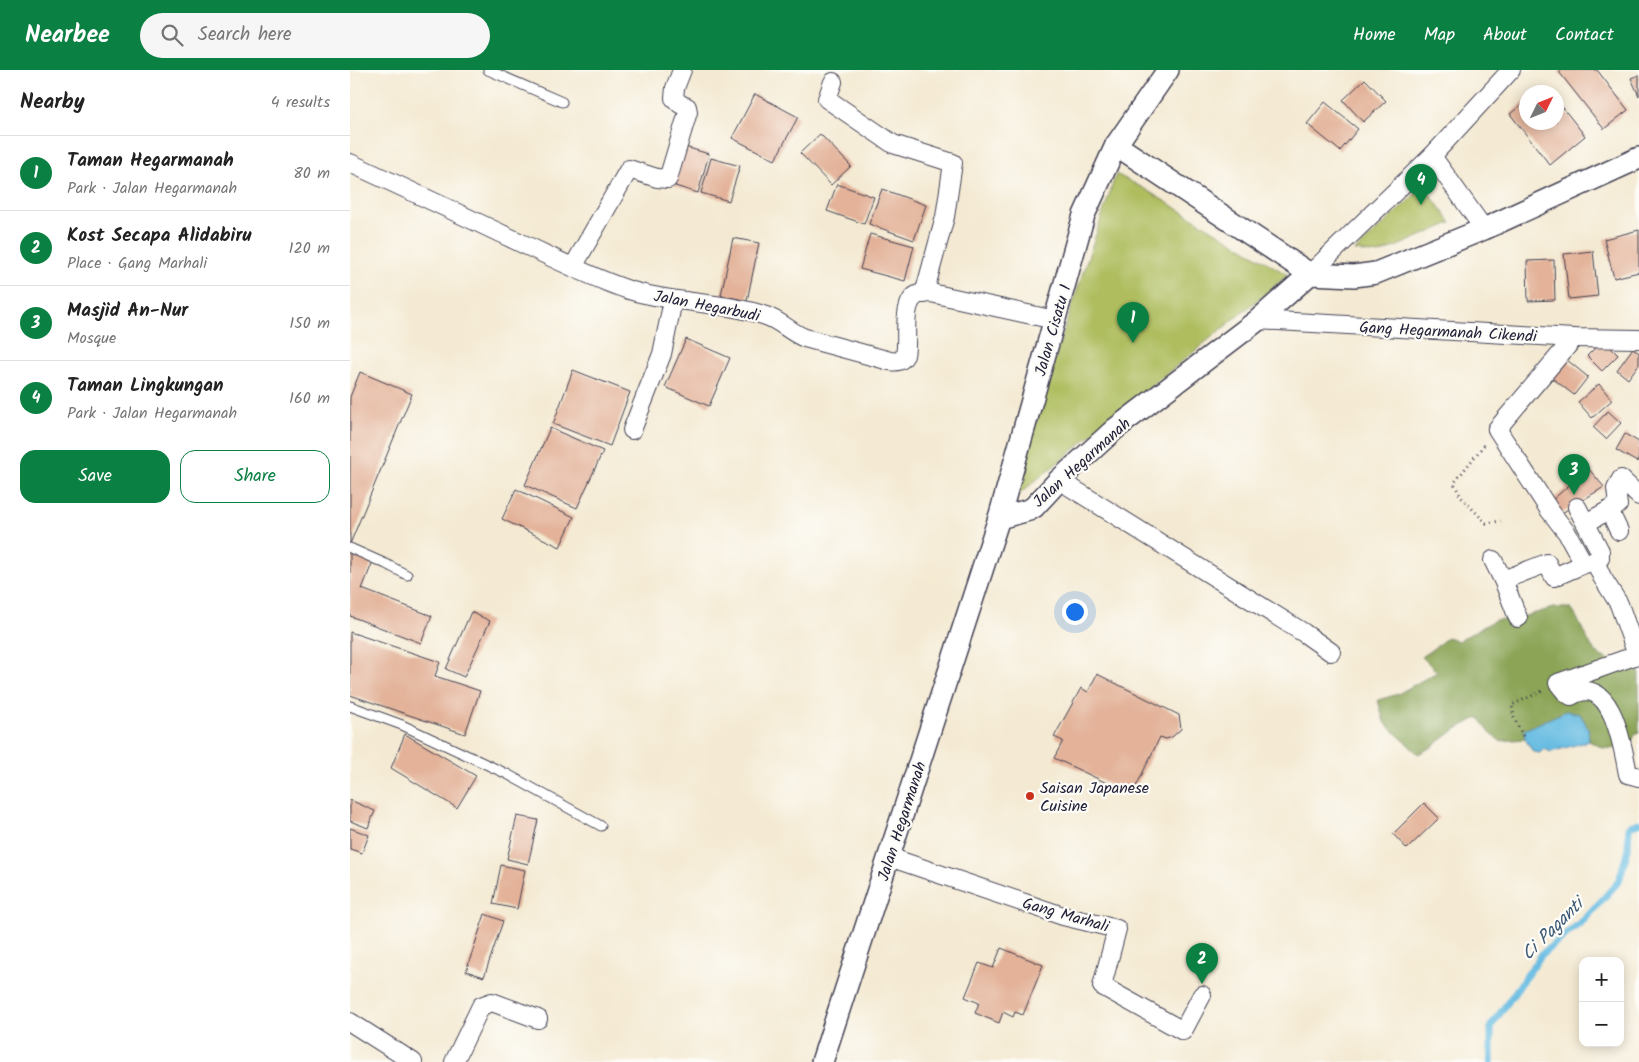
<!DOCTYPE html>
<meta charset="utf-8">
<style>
body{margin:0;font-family:Kalam,sans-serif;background:#f6f6f6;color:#222}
.controls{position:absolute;right:15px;bottom:15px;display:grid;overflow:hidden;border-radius:10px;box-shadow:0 2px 12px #0003}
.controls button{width:45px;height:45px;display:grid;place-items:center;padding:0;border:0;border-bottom:1px solid #e0e0e0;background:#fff;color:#222;font:25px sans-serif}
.compass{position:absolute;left:1169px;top:15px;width:45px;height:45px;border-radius:50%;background:#fff;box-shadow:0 2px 12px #0003;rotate:47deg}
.you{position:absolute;left:724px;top:541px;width:18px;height:18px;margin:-12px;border:4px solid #fff;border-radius:50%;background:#1a73e8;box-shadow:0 0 0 8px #1a73e833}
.badge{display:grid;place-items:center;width:32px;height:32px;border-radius:50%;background:#0b8043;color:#fff;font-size:16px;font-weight:700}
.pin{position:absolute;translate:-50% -41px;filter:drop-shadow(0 1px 2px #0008)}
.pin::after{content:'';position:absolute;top:26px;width:18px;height:15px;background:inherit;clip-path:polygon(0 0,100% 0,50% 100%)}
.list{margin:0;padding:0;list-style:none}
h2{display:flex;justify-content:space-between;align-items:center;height:65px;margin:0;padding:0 20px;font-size:21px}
h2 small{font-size:16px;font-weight:400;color:#767676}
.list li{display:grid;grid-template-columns:32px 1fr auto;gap:15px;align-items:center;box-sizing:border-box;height:75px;padding:0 20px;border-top:1px solid #e0e0e0}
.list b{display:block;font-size:19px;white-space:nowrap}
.list p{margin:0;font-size:16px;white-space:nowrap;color:#767676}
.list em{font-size:16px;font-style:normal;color:#767676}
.actions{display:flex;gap:10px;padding:15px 20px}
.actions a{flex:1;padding:11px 0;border:1px solid #0b8043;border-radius:15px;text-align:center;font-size:18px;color:#0b8043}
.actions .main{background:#0b8043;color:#fff}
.icon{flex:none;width:28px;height:28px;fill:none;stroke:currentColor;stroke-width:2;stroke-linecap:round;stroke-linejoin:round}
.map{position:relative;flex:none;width:1289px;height:992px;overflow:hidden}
header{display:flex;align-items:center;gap:30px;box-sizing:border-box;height:70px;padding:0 25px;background:#0b8043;color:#fff}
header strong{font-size:24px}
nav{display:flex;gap:28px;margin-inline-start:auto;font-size:18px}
.search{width:350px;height:45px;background:#f6f6f6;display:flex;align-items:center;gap:12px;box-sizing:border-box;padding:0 18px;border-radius:28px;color:#767676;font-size:19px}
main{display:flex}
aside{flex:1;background:#fff}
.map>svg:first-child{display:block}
</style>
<header>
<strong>Nearbee</strong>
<div class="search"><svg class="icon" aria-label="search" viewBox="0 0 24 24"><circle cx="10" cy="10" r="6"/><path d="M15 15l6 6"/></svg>Search here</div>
<nav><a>Home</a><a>Map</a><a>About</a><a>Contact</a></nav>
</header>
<main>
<aside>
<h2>Nearby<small>4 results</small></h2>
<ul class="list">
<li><span class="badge">1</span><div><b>Taman Hegarmanah</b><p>Park · Jalan Hegarmanah</p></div><em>80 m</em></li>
<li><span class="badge">2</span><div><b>Kost Secapa Alidabiru</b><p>Place · Gang Marhali</p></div><em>120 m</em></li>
<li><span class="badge">3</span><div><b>Masjid An-Nur</b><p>Mosque</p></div><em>150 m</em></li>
<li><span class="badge">4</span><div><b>Taman Lingkungan</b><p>Park · Jalan Hegarmanah</p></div><em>160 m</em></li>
</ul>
<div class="actions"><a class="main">Save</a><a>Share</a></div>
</aside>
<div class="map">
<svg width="1289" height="992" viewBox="0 0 1289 992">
<rect width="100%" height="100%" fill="#fdfcf7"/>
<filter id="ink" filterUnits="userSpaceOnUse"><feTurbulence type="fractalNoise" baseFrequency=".02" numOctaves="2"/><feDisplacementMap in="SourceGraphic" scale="10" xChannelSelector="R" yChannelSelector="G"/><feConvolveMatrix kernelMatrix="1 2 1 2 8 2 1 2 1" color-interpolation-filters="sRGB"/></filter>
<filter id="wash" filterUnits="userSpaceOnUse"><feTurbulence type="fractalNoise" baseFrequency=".0096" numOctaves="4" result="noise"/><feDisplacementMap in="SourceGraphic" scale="20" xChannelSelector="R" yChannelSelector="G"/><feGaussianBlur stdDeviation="1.12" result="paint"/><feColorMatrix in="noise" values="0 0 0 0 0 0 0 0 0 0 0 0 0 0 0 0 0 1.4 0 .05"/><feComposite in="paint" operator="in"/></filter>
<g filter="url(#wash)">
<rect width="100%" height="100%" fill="#f4ead3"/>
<g fill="#afbd5f" stroke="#68704d">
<path d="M766 104 793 118 938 205 668 425C692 316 731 210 766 104Z"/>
<path d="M1074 116 1101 153 1029 184 1005 181Z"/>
</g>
<path fill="#8ba456" stroke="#566348" d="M1203 538H1221C1231 552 1235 570 1247 583 1250 586 1256 588 1260 591L1289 580V663H1286L1278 679 1253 678 1239 671 1238 658 1230 644 1187 655 1174 660 1175 669 1150 671 1140 663 1129 647 1103 661 1082 677 1068 684 1034 652 1028 630 1048 624 1087 602 1072 587 1098 567 1108 571 1145 550 1168 548Z"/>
<path fill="#66bce2" stroke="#446f8e" d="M1216 641 1230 644 1238 658 1239 671 1201 682 1194 679 1190 683 1183 682 1175 669 1174 660Z"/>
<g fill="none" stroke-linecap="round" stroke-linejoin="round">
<path stroke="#66bce2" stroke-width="7" d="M1141 992V956L1192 884 1235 849 1269 811 1278 779 1279 756 1289 753"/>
</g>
<g id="blocks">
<g fill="#e3b299">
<path d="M1211 0H1247L1278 40 1254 59 1209 2Z"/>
<path d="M1289 5V26L1281 8Z"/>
<path d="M1015 9 1036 31 1013 52 993 30Z"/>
<path d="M405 24 448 47 425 90 382 68Z"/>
<path d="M1206 29 1235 66 1200 95 1160 44 1176 31V52H1206Z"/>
<path d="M975 32 1008 59 990 81 957 54Z"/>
<path d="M470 64 501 96 481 115 450 83Z"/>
<path d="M335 77 359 84 348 123 325 116Z"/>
<path d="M361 88 390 96 379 131 351 123Z"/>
<path d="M487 114 524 127 514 154 477 141Z"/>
<path d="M532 119 576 135 564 170 519 154Z"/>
<path d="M1289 160V202L1264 208 1254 169Z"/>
<path d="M520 164 564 176 555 211 510 199Z"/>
<path d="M383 168 409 173 397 231 371 225Z"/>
<path d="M1243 181 1248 226 1219 229 1214 184Z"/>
<path d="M1204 190 1205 230 1178 231 1177 191Z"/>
<path d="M336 269 380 288 359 336 315 317Z"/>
<path d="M1253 270 1268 285 1252 301 1237 286Z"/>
<path d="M1283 278 1289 283V294L1278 309 1267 300Z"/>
<path d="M1217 290 1238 307 1224 325 1202 308Z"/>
<path d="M223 300 280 322 260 376 203 354Z"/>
<path d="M10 302 62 324 0 474V327Z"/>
<path d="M1249 314 1262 330 1242 348 1228 332Z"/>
<path d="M1258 341 1271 353 1256 369 1243 357Z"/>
<path d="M200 358 253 381 227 438 175 415Z"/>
<path d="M1275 364 1289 372V388L1287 392 1266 380Z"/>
<path d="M1238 398 1254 417 1207 446 1198 434Z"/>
<path d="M166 419 224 447 210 477 152 449Z"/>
<path d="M0 482 23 491 12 519 82 546 71 573 0 546Z"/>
<path d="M121 542 140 551 114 607 96 599Z"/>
<path d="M0 562 90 592 85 606 130 621 115 664 0 625Z"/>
<path d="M747 604 829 645 831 659 822 667 816 669 810 667 782 725 704 688 713 671 704 667 731 618 738 622Z"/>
<path d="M55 664 126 706 107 738 41 698Z"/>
<path d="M0 730 25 741 18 758 0 751Z"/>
<path d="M1074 733 1089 748 1057 779 1043 764Z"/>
<path d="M167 746 188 750 178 794 157 789Z"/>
<path d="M0 758 19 765 12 783 0 779Z"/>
<path d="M151 795 175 800 167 839 143 834Z"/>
<path d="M135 844 153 851 134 907 116 901Z"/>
<path d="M651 878 693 895 673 945 665 942 663 947 653 942 649 953 625 943 629 933 615 927 629 893 643 898Z"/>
</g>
</g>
</g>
<g filter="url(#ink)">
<use href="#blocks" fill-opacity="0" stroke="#424052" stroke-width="1"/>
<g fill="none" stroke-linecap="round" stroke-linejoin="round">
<defs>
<g id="service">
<path d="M138 0 212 32"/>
<path d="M0 478 36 494 57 505"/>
<path d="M0 636 52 655 157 704 251 756"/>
</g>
<g id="minor">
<path d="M483 12 477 29 543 74 603 93 595 147 574 224"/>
<path d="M1082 86 1134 159"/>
<path d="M0 93C57 119 114 146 171 173 206 189 242 208 279 220 324 234 372 231 416 246 431 251 441 263 455 268L540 291C547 292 551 292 555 285 559 269 550 231 569 224 572 223 577 223 581 223L705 250"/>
<path d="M223 197 279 99 307 108 318 109 338 42 337 37 330 34 324 28 325 18 332 0"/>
<path d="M960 204 1082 86 1161 0"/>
<path d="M908 250 1224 268 1289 269"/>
<path d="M1224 268 1147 359 1200 441 1217 463 1234 494"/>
<path d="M282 360 312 284 323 230"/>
<path d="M709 410 954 563 981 582"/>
<path d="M1227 437 1250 481V488L1245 491"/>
<path d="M1259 440 1269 461"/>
<path d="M1236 453 1268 435 1266 419 1271 409 1289 426"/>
<path d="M1143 490 1153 510"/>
<path d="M1168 548 1153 510 1197 493 1204 507 1234 494 1245 491 1252 507 1269 534 1287 585 1208 613 1216 623 1221 626C1262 601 1273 679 1278 704L1289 707"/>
<path d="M539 787 713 846 767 859 752 916 833 961 852 925"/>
<path d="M0 952 63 992"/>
<path d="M104 992 131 936 142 932 188 949"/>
</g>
<g id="tertiary">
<path d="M766 75 960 204 1004 206 1026 203 1134 159 1289 88"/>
<path d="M649 448 679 440 684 437 709 410 765 359 908 250 960 204"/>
<path d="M472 992 649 448 734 145 766 75 818 0"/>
</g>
</defs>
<use href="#service" stroke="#424052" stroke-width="11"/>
<use href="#minor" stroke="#424052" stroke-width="20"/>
<use href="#tertiary" stroke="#424052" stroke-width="24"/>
<g stroke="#424052" stroke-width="3" stroke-dasharray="1 4" stroke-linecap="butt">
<path d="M1134 375 1104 413 1111 427 1136 453 1151 451"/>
<path d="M1173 666 1164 648 1162 635 1192 621"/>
</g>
<use href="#service" stroke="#fff" stroke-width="9"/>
<use href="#minor" stroke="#fff" stroke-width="18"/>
<use href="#tertiary" stroke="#fff" stroke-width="21"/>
</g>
</g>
<circle fill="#c8321e" stroke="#fdfcf7" stroke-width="2" cx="680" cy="726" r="5"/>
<g text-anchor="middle" stroke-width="4.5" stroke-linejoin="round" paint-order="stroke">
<g font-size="16" fill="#22223b" stroke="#fdfcf7">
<text transform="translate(357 235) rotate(11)" y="6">Jalan Hegarbudi</text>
<text transform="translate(702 260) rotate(-74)" y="6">Jalan Cisatu 1</text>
<text transform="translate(1098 261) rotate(3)" y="6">Gang Hegarmanah Cikendi</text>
<text transform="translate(731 392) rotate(-42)" y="6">Jalan Hegarmanah</text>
<text transform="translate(551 751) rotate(-72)" y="6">Jalan Hegarmanah</text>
<text transform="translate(716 844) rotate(16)" y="6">Gang Marhali</text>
</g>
<g font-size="16" fill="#22223b" stroke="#fdfcf7" text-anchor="start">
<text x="690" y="723">Saisan Japanese<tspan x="690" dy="18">Cuisine</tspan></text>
</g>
<g font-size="18" font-style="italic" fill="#3a5875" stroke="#fdfcf7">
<text transform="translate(1202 859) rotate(-45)" y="6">Ci Paganti</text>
</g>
</g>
</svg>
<div class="controls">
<button>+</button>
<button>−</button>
</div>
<svg class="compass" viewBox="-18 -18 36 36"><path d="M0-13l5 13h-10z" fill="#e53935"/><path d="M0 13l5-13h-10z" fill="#767676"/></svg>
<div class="you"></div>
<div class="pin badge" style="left:783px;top:273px">1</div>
<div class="pin badge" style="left:852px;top:914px">2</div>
<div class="pin badge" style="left:1224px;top:425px">3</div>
<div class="pin badge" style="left:1071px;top:135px">4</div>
</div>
</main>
